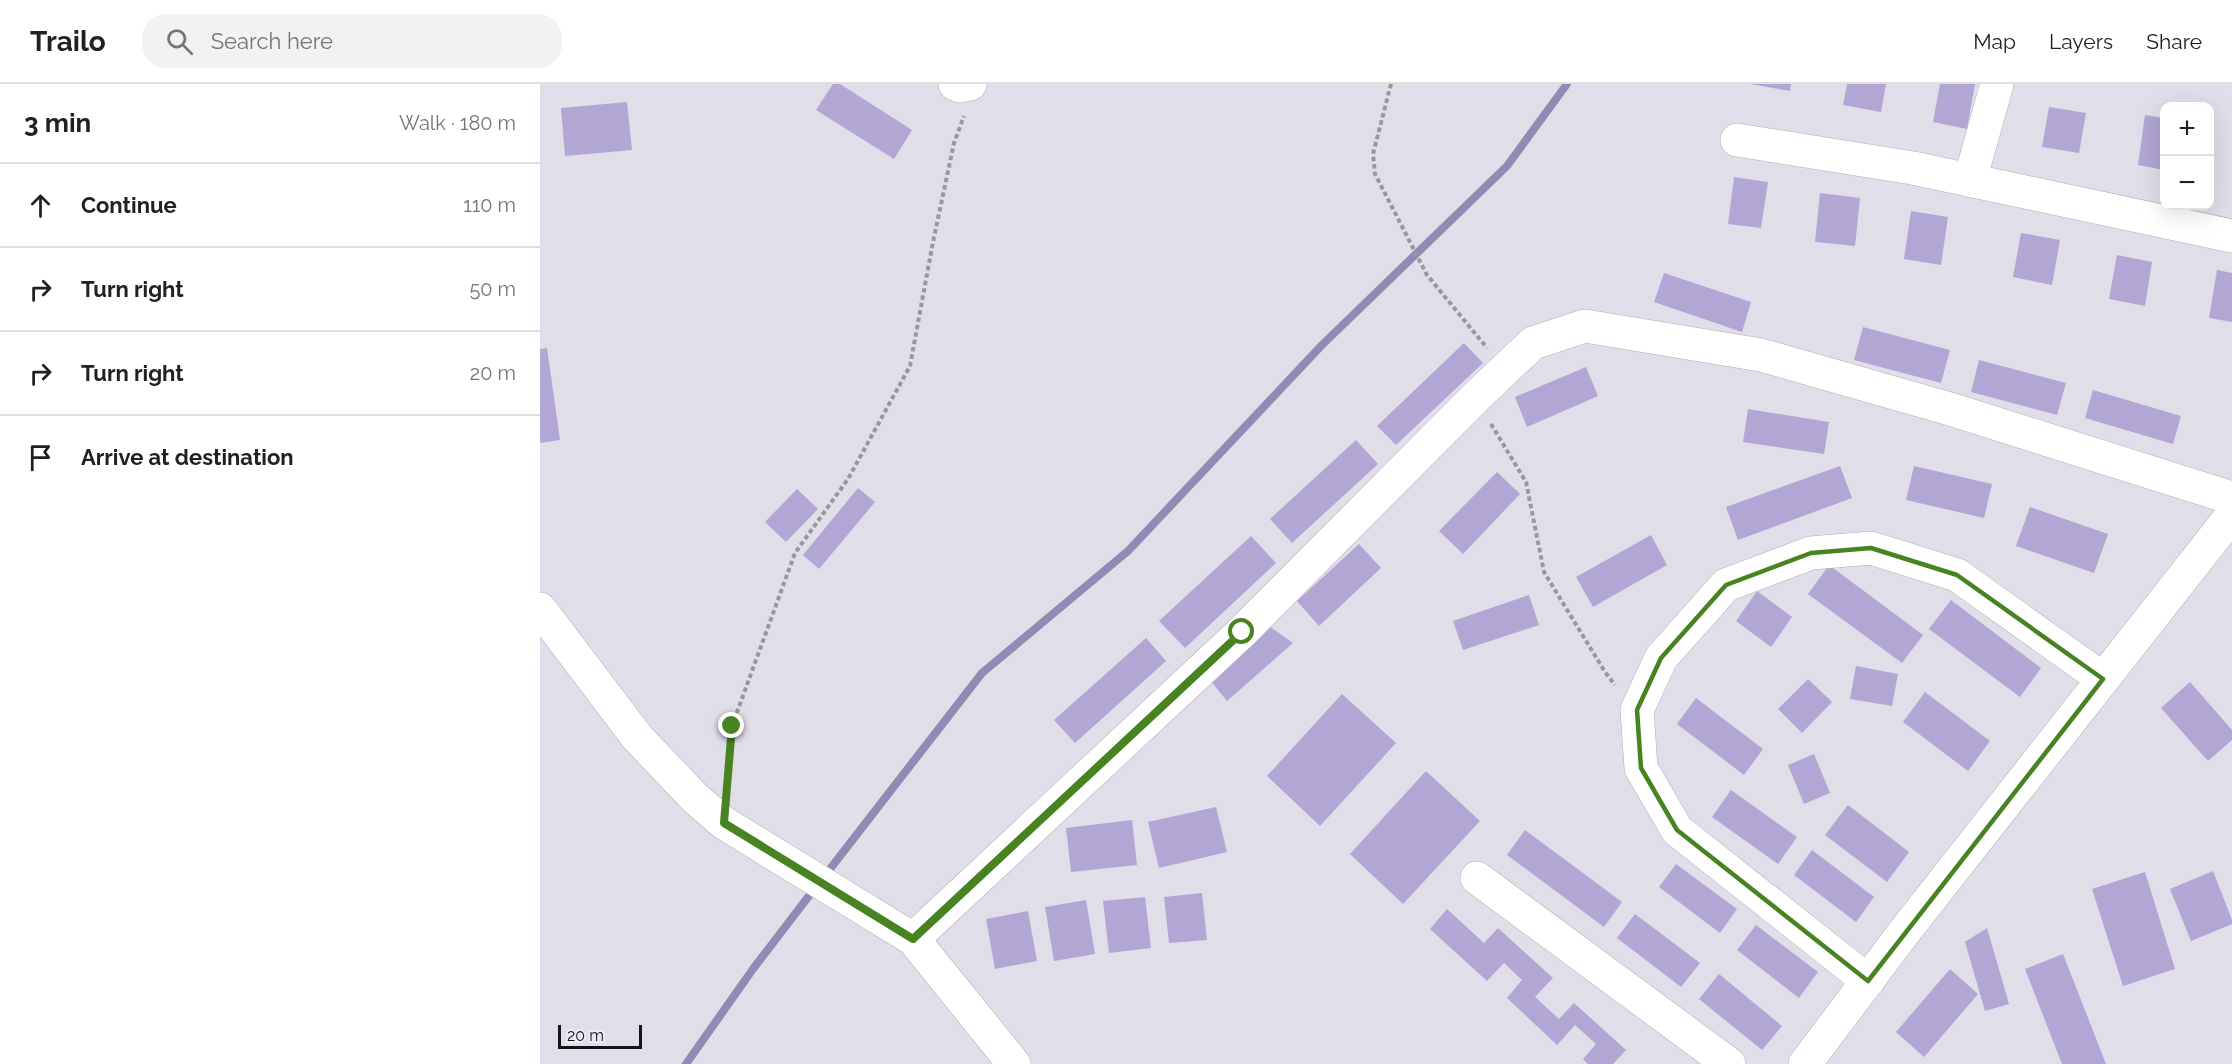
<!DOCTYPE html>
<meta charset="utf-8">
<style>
body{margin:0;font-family:Raleway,sans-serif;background:#f2f2f2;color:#202124}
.controls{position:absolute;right:18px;top:18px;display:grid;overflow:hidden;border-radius:12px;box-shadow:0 6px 24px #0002}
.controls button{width:54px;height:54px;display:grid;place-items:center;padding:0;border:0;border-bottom:2px solid #e0e0e0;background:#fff;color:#202124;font:30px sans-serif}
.scale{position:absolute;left:18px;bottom:15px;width:84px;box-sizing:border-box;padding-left:6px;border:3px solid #141417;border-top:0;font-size:16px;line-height:21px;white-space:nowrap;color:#141417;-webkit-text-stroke:4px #eeebf6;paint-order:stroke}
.stop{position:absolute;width:18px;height:18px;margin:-14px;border:4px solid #478320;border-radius:50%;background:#fff}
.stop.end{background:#478320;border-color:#fff;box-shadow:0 2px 6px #0008}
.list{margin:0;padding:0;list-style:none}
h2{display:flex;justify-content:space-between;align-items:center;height:78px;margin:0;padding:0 24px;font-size:26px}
h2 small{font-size:20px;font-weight:400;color:#757577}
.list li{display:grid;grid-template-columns:39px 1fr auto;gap:18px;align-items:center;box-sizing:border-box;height:84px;padding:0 24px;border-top:2px solid #e0e0e0}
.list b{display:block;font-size:22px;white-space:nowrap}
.list em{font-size:20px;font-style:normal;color:#757577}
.icon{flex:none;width:33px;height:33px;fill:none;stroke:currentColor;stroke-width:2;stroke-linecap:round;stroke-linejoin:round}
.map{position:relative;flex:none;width:1692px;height:980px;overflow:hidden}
header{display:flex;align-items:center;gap:36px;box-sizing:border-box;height:84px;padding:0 30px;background:#fff;border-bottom:2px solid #e0e0e0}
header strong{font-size:28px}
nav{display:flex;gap:33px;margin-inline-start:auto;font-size:21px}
.search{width:420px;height:54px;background:#f2f2f2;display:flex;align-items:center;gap:15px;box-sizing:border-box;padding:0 21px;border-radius:24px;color:#757577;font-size:22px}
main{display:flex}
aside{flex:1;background:#fff}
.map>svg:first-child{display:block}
</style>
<header>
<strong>Trailo</strong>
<div class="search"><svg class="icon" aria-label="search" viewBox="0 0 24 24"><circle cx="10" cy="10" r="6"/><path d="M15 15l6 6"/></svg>Search here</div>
<nav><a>Map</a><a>Layers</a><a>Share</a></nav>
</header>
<main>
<aside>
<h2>3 min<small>Walk · 180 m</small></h2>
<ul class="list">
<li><svg class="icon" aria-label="ahead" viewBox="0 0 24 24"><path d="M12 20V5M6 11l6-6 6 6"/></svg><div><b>Continue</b></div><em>110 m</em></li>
<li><svg class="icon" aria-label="right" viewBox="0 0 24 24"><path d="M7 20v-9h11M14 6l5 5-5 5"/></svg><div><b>Turn right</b></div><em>50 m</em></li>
<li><svg class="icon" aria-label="right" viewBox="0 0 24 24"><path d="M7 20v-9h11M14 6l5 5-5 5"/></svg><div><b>Turn right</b></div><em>20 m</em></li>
<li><svg class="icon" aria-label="arrive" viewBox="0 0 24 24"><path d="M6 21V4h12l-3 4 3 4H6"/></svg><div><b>Arrive at destination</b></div></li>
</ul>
</aside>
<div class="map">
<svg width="1692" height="980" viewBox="0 0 1692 980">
<rect width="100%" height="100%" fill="#e0dee8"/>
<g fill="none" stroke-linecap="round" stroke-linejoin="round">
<g stroke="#9488b5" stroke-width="8">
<path d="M283 794 442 589 588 467 782 261 967 82 1027 0"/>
<path d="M146 980 213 885 275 804"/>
</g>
</g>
<g fill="#b1a6d4">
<path d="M293 0H300L372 46 354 75 276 26Z"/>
<path d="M1210 0H1251L1250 7Z"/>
<path d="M1307 0H1346L1341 28 1303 21Z"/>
<path d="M1400 0H1435L1427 45 1393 38Z"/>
<path d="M87 18 92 66 25 72 21 24Z"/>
<path d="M1509 23 1546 29 1539 69 1502 63Z"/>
<path d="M1605 31 1624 34V86L1598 81Z"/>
<path d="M1194 93 1228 98 1221 144 1188 140Z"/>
<path d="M1280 109 1320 114 1315 162 1275 158Z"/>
<path d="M1371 127 1408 133 1401 181 1364 175Z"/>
<path d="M1481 149 1520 156 1512 201 1473 193Z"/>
<path d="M1577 171 1612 178 1605 222 1569 215Z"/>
<path d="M1677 186 1692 189V238L1669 234Z"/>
<path d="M1124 189 1211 218 1202 248 1114 218Z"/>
<path d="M1323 243 1410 266 1401 299 1314 276Z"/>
<path d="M924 259 943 279 856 361 837 342Z"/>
<path d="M7 264 20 356 0 359V265Z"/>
<path d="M1439 276 1526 299 1517 331 1431 308Z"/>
<path d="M1046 283 1058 312 987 343 975 313Z"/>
<path d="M1553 306 1641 332 1633 360 1545 334Z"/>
<path d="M1208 325 1289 338 1284 370 1203 358Z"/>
<path d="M816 356 838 380 752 459 730 435Z"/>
<path d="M1300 382 1312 414 1198 456 1186 423Z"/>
<path d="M1374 382 1452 400 1444 434 1366 416Z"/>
<path d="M957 388 980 410 923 470 899 447Z"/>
<path d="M318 404 335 418 279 485 263 471Z"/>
<path d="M257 405 278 425 246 458 225 438Z"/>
<path d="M1490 423 1568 450 1554 489 1476 462Z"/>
<path d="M1111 451 1127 481 1053 523 1036 493Z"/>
<path d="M711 452 736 479 645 564 619 537Z"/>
<path d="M819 460 841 484 779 542 757 517Z"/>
<path d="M1289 481 1383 551 1362 579 1268 510Z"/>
<path d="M1217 507 1252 533 1231 563 1196 537Z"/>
<path d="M989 511 999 541 923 566 913 537Z"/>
<path d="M1411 516 1501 584 1480 613 1389 545Z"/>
<path d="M729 542 753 559 687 617 669 595Z"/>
<path d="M606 554 626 577 535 659 514 636Z"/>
<path d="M1316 582 1358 590 1352 622 1310 615Z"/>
<path d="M1268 595 1292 618 1262 649 1238 625Z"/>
<path d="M1650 598 1692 646V656L1668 677 1621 624Z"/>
<path d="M1385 608 1450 657 1428 687 1363 638Z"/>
<path d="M802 610 856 659 780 742 727 692Z"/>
<path d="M1156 614 1223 665 1204 691 1137 640Z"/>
<path d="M1274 670 1290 709 1264 720 1248 681Z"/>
<path d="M886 687 940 737 863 820 810 770Z"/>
<path d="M1191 706 1257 753 1238 780 1172 733Z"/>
<path d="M1308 721 1369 768 1347 798 1285 751Z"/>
<path d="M676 723 687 768 619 784 608 738Z"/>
<path d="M592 736 597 781 531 788 526 744Z"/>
<path d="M985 746 1082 818 1064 843 967 771Z"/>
<path d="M1272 766 1334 813 1316 838 1254 791Z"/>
<path d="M1136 780 1197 825 1180 849 1119 803Z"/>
<path d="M1673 787 1692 836V840L1651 857 1630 805Z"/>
<path d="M1605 788 1635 885 1583 902 1552 805Z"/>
<path d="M662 809 667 856 629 859 624 813Z"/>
<path d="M605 813 611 864 569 869 563 817Z"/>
<path d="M546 816 555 870 514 877 505 823Z"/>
<path d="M907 825 944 859 958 844 1013 894 995 913 1019 935 1034 919 1086 966 1073 980H1048L1043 975 1056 960 1035 941 1017 961 967 914 982 896 964 879 947 897 890 845Z"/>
<path d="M488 827 497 877 455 885 446 835Z"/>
<path d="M1095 830 1160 879 1141 903 1077 854Z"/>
<path d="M1216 841 1278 888 1259 914 1197 866Z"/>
<path d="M1447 844 1469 920 1445 927 1425 858Z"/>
<path d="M1523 870 1566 980H1522L1485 885Z"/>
<path d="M1410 885 1438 910 1384 973 1356 948Z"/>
<path d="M1179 890 1242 942 1222 966 1159 915Z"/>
</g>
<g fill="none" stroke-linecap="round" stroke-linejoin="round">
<defs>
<g id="minor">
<path d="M415 0 420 2 430 0"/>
<path d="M1197 56 1373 84 1692 152"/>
<path d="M1430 96 1457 0"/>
<path d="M0 525 97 653 155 714 184 739 373 855 474 980"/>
<path d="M937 794 1189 980"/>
<path d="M373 855 702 548 936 313 993 259 1045 242 1221 271 1410 325 1692 414"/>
<path d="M1328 897 1137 746 1101 684 1097 626 1121 574 1186 501 1271 469 1331 464 1417 491 1563 595"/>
<path d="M1265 980 1365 847 1692 431"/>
</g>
</defs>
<use href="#minor" stroke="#b0aeb8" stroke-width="34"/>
<g stroke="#98979f" stroke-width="4" stroke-dasharray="4.5 3" stroke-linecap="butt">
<path d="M851 0 833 70 835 90 887 191 947 264"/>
<path d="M951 340 986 398 1004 488 1065 588 1075 601"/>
<path d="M187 703 192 642 255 469 308 395 370 282 393 158 414 59 424 32"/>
</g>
<use href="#minor" stroke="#fff" stroke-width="33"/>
</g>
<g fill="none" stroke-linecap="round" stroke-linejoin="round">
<path stroke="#478320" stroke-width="8" d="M192 642 184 739 373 855 702 548"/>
</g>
<path fill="none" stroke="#478320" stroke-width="4.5" stroke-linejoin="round" d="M1331 464 1417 491 1563 595 1328 897 1137 746 1101 684 1097 626 1121 574 1186 501 1271 469Z"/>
</svg>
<div class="controls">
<button>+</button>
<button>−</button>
</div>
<div class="scale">20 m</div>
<div class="stop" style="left:702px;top:548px"></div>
<div class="stop end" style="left:192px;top:642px"></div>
</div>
</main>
